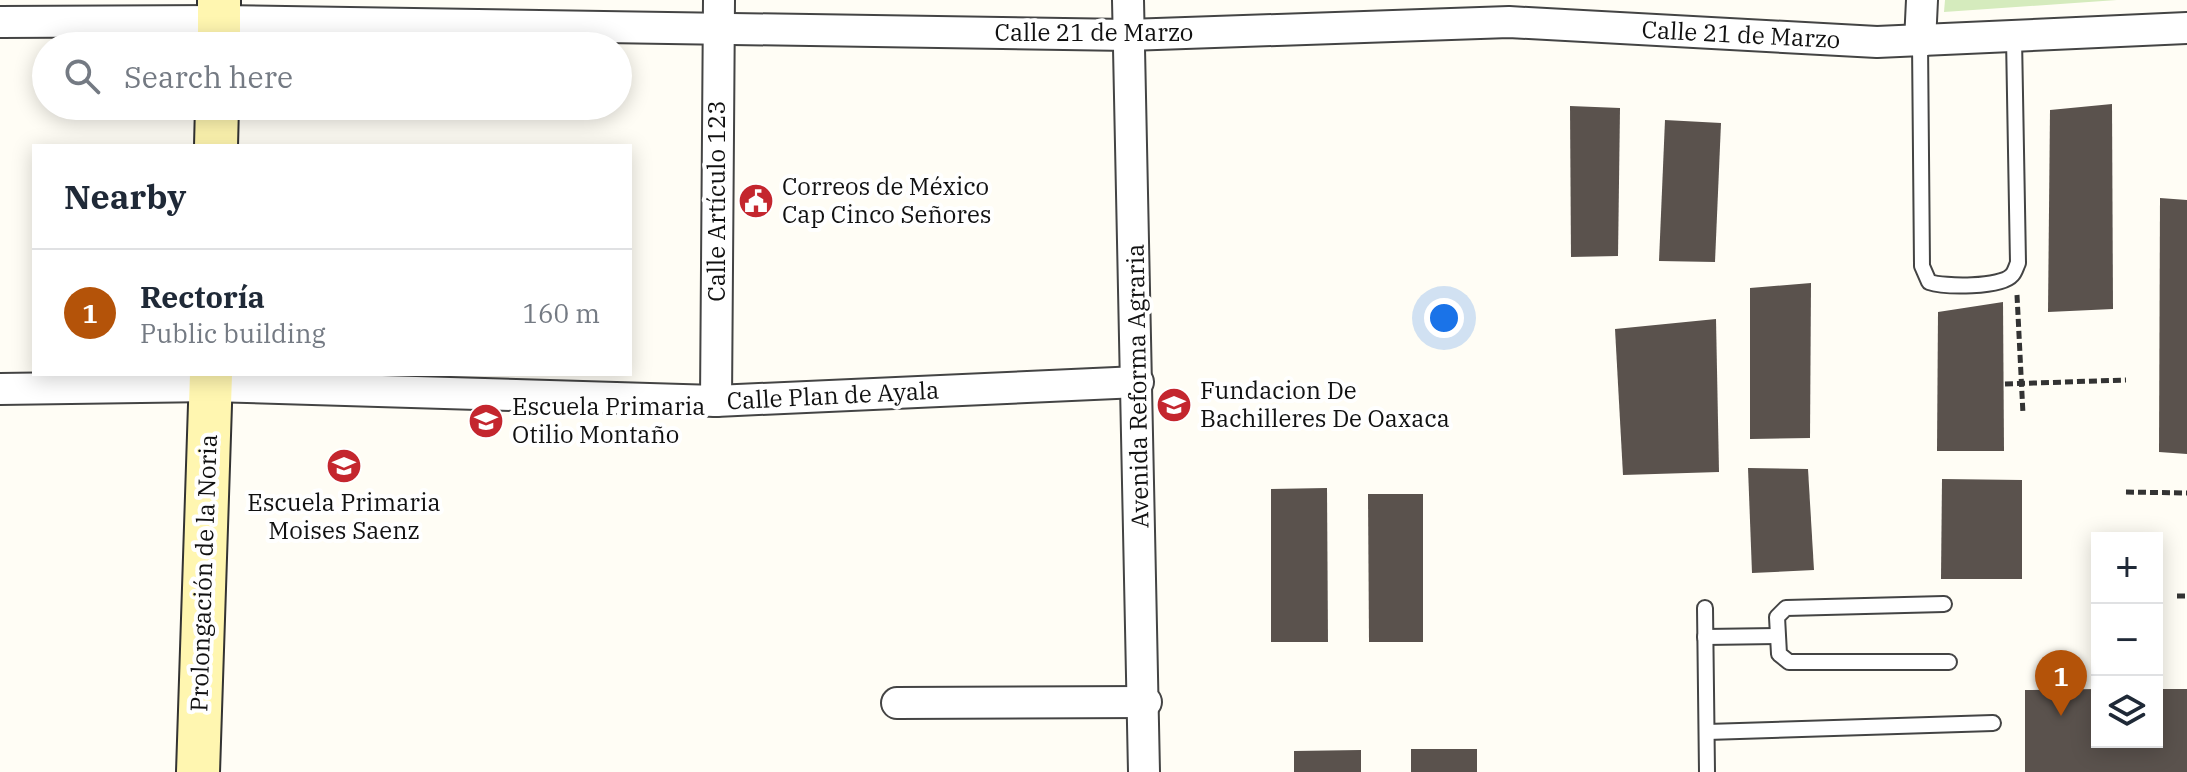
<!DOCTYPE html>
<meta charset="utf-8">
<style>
body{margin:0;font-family:"IBM Plex Serif",serif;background:#f6f6f7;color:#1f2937}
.controls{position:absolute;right:24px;bottom:24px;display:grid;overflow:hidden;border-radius:0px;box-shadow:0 4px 20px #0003}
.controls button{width:72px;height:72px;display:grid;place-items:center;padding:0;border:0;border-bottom:2px solid #e0e1e3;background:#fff;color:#1f2937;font:40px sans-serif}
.you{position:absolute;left:1444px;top:318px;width:28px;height:28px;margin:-20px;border:6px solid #fff;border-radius:50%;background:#1a73e8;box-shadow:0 0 0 12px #1a73e833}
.badge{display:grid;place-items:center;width:52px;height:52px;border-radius:50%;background:#b45309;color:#fff;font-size:26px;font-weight:700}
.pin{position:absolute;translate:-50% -66px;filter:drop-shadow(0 2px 4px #0008)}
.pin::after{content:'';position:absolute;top:42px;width:28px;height:24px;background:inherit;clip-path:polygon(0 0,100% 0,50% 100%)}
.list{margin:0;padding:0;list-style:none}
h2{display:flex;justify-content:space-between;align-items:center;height:104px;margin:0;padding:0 32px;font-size:34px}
h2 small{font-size:26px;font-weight:400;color:#747a83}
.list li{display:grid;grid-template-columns:52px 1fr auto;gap:24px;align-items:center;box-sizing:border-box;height:128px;padding:0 32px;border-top:2px solid #e0e1e3}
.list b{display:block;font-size:30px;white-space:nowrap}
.list p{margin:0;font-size:26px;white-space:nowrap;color:#747a83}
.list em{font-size:26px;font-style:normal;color:#747a83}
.icon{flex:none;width:44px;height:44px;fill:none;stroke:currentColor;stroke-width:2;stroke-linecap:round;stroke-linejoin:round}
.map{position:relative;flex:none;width:2187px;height:772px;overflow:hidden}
.search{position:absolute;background:#fff;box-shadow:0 4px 20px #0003;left:32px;top:32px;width:600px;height:88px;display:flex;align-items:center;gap:20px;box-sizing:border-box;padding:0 28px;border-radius:44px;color:#747a83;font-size:30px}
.panel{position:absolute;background:#fff;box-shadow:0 4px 20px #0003;left:32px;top:144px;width:600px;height:232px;border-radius:0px}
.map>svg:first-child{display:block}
</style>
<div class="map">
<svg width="2187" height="772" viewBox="0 0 2187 772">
<rect width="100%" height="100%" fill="#fffdf5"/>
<path fill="#d5ebbd" d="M1945 0H2117L1944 12Z"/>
<g fill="#5a524d">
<path d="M2112 104 2113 309 2048 312 2050 110Z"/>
<path d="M1570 106 1620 108 1618 256 1571 257Z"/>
<path d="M1665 120 1721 123 1715 262 1659 261Z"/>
<path d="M2160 198 2187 200V454L2159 452Z"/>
<path d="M1811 283 1810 438 1750 439V288Z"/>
<path d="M2003 302 2004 451H1937L1938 312Z"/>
<path d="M1716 319 1719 472 1623 475 1615 329Z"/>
<path d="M1748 468 1808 469 1814 570 1752 573Z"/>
<path d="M1942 479 2022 480V579H1941Z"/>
<path d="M1327 488 1328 642H1271V489Z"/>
<path d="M1368 494H1423V642H1369Z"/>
<path d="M2097 689V742H2157V689H2187V772H2025V690Z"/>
<rect x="1411" y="749" width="66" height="23"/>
<path d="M1361 750V772H1294V751Z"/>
</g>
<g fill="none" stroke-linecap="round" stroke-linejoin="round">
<defs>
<g id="lane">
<path d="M1920 42 1922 266 1929 282C1944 287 2001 288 2012 275 2015 272 2016 267 2018 263L2014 38"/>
<path d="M1944 604 1786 608 1777 617 1779 654 1789 662H1949"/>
<path d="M1705 608 1707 772"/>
<path d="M1705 637 1777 636"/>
<path d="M1707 732 1993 723"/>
</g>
<g id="street">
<path d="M1128 0 1144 772"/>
<path d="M0 22 219 21 1128 35 1509 22 1877 42 2187 28"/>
<path d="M1920 42 1922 0"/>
<path d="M0 389 211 386 716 401 1138 382"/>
<path d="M716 401 719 0"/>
<path d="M897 703 1146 702"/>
</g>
<g id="secondary">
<path d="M219 46V0"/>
<path d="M216 146 217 106"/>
<path d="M198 772 211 374"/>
</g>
</defs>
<use href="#lane" stroke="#444" stroke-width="18"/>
<use href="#street" stroke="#444" stroke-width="34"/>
<use href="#secondary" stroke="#333" stroke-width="46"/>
<g stroke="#333" stroke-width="5" stroke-dasharray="8 4" stroke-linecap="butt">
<path d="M2017 295 2023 414"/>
<path d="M2005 384 2126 380"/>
<path d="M2126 492 2187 493"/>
<path d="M2177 596H2187"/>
</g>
<use href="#lane" stroke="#fff" stroke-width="14"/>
<use href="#street" stroke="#fff" stroke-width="30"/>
<use href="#secondary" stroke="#fff6b0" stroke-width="42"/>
</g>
<defs>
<symbol id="civic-disc" viewBox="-11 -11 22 22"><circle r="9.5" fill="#c4262e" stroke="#fff"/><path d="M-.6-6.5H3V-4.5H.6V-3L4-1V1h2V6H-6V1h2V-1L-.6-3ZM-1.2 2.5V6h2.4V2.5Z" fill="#fff"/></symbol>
<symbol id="school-disc" viewBox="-11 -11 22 22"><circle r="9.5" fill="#c4262e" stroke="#fff"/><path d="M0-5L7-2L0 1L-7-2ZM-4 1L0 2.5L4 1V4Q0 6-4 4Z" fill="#fff"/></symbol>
</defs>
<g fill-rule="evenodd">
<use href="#civic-disc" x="736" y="181" width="40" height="40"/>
<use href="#school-disc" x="1154" y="385" width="40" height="40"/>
<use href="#school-disc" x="466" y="401" width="40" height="40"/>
<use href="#school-disc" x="324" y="446" width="40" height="40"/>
</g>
<g text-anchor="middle" stroke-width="8" stroke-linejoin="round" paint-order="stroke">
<g font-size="24" fill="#111" stroke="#fff">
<text x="1094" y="41">Calle 21 de Marzo</text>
<text transform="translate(1741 35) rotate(3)" y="8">Calle 21 de Marzo</text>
<text transform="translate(717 201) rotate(-90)" y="8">Calle Artículo 123</text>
<text transform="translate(1138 386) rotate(-91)" y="8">Avenida Reforma Agraria</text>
<text transform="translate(833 396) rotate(-3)" y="8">Calle Plan de Ayala</text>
<text transform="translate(204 573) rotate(-88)" y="8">Prolongación de la Noria</text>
</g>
<g font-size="24" fill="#111" stroke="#fff" text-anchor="start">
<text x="782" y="195">Correos de México<tspan x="782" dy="28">Cap Cinco Señores</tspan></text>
<text x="1200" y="399">Fundacion De<tspan x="1200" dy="28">Bachilleres De Oaxaca</tspan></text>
<text x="512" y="415">Escuela Primaria<tspan x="512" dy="28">Otilio Montaño</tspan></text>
<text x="344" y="511" text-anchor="middle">Escuela Primaria<tspan x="344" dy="28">Moises Saenz</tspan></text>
</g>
</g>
</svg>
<div class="controls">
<button>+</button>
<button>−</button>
<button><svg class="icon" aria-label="layers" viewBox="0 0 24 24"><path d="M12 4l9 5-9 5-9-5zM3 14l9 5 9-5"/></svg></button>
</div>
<div class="you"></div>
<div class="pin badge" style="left:2061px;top:716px">1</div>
<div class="search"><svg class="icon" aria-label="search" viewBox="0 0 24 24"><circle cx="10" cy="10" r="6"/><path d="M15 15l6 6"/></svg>Search here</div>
<section class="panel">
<h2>Nearby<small></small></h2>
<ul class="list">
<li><span class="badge">1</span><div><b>Rectoría</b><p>Public building</p></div><em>160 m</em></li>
</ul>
</section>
</div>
